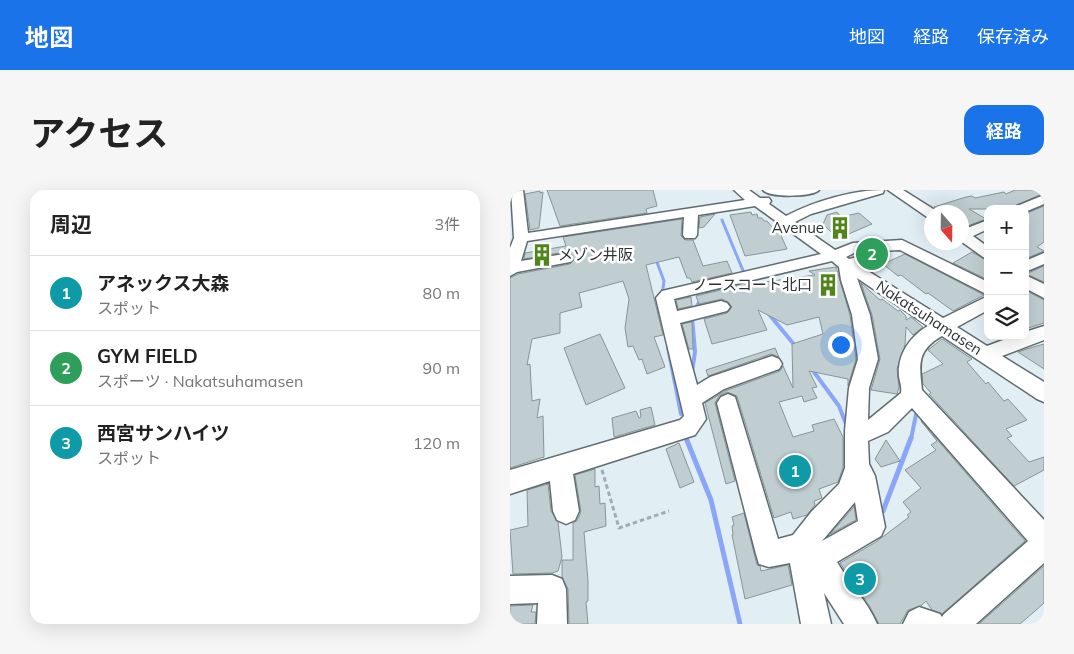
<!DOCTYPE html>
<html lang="ja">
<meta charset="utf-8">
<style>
body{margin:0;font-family:Mulish,"Noto Sans JP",sans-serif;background:#f6f6f6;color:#222}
.controls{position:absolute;right:15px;top:15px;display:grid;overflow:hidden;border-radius:10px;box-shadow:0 5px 20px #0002}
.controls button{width:45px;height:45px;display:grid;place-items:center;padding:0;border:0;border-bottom:1px solid #e0e0e0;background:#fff;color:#222;font:25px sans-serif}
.compass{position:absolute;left:414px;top:15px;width:45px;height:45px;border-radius:50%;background:#fff;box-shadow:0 5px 20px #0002;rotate:160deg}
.you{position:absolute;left:330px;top:154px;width:18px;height:18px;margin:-12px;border:4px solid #fff;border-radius:50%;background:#1a73e8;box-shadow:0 0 0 8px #1a73e833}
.badge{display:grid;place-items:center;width:32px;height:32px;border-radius:50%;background:#1a73e8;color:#fff;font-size:16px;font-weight:700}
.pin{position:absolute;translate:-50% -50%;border:2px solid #fff;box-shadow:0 1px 5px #0006}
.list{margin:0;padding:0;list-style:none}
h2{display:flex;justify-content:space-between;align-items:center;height:65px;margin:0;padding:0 20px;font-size:21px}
h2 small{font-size:16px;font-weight:400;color:#767676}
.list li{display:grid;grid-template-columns:32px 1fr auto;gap:15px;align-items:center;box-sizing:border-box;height:75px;padding:0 20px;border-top:1px solid #e0e0e0}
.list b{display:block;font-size:19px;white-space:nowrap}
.list p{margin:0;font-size:16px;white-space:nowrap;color:#767676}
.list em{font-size:16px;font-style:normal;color:#767676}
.icon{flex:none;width:28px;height:28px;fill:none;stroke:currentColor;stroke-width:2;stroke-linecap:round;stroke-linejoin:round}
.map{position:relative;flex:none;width:534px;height:434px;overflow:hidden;border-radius:15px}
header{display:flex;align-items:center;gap:30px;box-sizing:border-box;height:70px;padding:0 25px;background:#1a73e8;color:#fff}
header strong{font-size:24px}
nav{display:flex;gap:28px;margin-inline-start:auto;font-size:18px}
.intro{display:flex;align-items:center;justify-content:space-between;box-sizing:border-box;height:120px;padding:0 30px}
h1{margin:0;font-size:35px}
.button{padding:12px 22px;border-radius:15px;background:#1a73e8;color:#fff;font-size:18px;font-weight:700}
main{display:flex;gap:30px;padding:0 30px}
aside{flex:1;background:#fff;border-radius:15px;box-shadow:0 5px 20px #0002}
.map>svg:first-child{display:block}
</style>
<header>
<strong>地図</strong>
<nav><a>地図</a><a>経路</a><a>保存済み</a></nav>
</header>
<div class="intro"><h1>アクセス</h1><a class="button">経路</a></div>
<main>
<aside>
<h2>周辺<small>3件</small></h2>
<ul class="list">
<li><span class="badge" style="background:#0f9aa8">1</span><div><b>アネックス大森</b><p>スポット</p></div><em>80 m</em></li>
<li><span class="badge" style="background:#2e9e5b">2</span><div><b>GYM FIELD</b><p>スポーツ · Nakatsuhamasen</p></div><em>90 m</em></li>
<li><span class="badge" style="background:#0f9aa8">3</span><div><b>西宮サンハイツ</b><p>スポット</p></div><em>120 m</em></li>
</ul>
</aside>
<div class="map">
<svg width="534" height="434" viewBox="0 0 534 434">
<rect width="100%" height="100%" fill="#e1eef4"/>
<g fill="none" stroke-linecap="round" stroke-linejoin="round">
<g stroke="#8aa7f7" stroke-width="3">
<path d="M212 30 234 83"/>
<path d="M145 67 154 91 152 105"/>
<path d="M192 108 203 98"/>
</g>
<g stroke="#8aa7f7" stroke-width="4">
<path d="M184 121 193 106"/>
<path d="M258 123 287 158"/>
<path d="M182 127 185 162 182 182"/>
<path d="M158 157 171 224"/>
<path d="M301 178 329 216 336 234"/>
<path d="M401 249 407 220"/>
</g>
<g stroke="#8aa7f7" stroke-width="5">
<path d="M176 248 201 310 230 434"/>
<path d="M368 324 373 321 401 248"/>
</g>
</g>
<g fill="#c0ced1" stroke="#879597">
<path d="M37 0H143L147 16 136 19 137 23 50 36Z"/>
<path d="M505 0H528L534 3 505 16 488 19H459L476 29 452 38V22H430L424 17 456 7 462 6 465 8 494 2 496 4Z"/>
<path d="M30 1V3L33 2 29 38 20 40 15 4Z"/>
<path d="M534 16V52L527 57 534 61 515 69V24Z"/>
<path d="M241 22 242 25 247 24 248 28H252L254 31H257L264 39H268L277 59 235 66 220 25Z"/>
<path d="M327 22 331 27 349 23 362 34 334 46 322 43 313 34 317 25Z"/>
<path d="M205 24 194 37 189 38 190 27Z"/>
<path d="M172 29 171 46 175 50H183L193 76 217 71 222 83 182 92 180 88H177L169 67 136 75 153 145 144 147 155 177 137 184 132 169 129 170 123 156 118 157 115 138 119 109 113 91 69 103 72 117 50 123V143L22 149 17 175 20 174 22 211 30 209 27 228 33 226 34 267 0 278V88L8 84 60 74 64 70 62 65 55 62 14 69 15 63 56 56 53 47Z"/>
<path d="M462 62 478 71V90L443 73Z"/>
<path d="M395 64 474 105 443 121 418 103 416 104 391 85 388 86 373 74Z"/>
<path d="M534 76V92L516 84Z"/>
<path d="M326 77 340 125 346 169 338 196V189L299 181 307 197 302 198 307 208 294 212 292 206 269 212 283 247 304 241 302 235 324 229 333 247V278L328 292 309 299 312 308 304 311 305 315 297 325 283 329 281 322 264 328 227 206 217 202 209 206 205 213 225 291 216 294 195 213 215 201 270 181 273 176 283 198 282 154 313 144 309 127 277 135 248 120 257 140 202 154 194 129 217 123 222 117 218 112 212 109 189 114 186 106 227 96 305 85 299 81Z"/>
<path d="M351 93 370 110 372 109 388 121 390 120 396 126V130L401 127 413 137 403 145 396 137 395 155 387 179 389 197 387 204 361 200 370 169 362 125Z"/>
<path d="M515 100 534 110V133L515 139Z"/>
<path d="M181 107 182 116 168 119 166 110Z"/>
<path d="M182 132 183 159H179L172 134Z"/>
<path d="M90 144 115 198 76 215 54 158Z"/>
<path d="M432 149 462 169 457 172 476 194 478 192 494 211 498 209 517 230 496 239 502 246 497 248 519 272 534 267V280L504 296 419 204 421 203 413 194 412 184 433 174 418 160Z"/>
<path d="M534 154V179L508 162 520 158Z"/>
<path d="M265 158 269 167 261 164 198 186 196 180Z"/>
<path d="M141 217 145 235 104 247 102 228 126 221 129 228 131 227 130 220Z"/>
<path d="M411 231 515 351 432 424 422 420 416 411 411 416 398 420 390 434H369L360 417 330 373 366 352 399 327 397 325 401 322 393 312 411 298 395 280 426 260 421 255 427 251Z"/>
<path d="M376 250 390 271 371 277 365 269Z"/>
<path d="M169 253 184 292 170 298 156 259Z"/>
<path d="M85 279V297L89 296 90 314 95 313 96 336 74 342 78 391V411L76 412 78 434H59L58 399 52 387V370H63V333L67 331 71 322 65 285Z"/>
<path d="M38 294 41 321 48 332 52 367 48 381 42 383 3 384 0 340 18 336 17 300Z"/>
<path d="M344 316 346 330 320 344 343 318Z"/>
<path d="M234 323 247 375 250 376 251 381 278 375 282 395 235 409 222 345H223L222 336 224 335 222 327Z"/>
<path d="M534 376V413L525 421 510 434H469Z"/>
<path d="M23 415 21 422H26L25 434H0V416Z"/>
</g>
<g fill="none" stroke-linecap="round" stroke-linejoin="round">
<defs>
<g id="minor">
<path d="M1 0H13L18 43 235 10 224 0H239L250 8H259L261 11 259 14 276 26C305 11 342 0 374 0L373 3 301 24 285 32 325 60 343 53 392 50 478 92V105L390 60 346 62 336 67 339 69 364 63 369 65 372 68 369 71 350 76 433 128 478 106V120L447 137 477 156 504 146H515V142L534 136V150L492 166 534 192V212L527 209 432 146C407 160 409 174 412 200L534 330V373L466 434H393L399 422 409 417 430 424 432 427 434 424 518 351 402 218 378 242 358 251 359 274 365 286 375 337 371 346 327 372C339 393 358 412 367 434H334L314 403 321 434H291L280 373 259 377 249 374 246 364 207 213 211 207 218 204 225 207 268 349 283 345 302 321 329 294 335 278V241L339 198 348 169 342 125 331 90 329 77 322 71 164 109 167 121 211 111 217 113 220 117 217 121 170 133 187 195 200 187 262 166 269 169 272 174 269 179 214 199 192 213 196 229 185 245 63 284 69 321 65 330 56 334 47 330 43 321 40 291 0 304V280L170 230 174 226 146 108 152 101 311 64 245 16 188 25 187 45 185 48H175L173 45 174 27 17 51 11 71 54 64 60 66 62 69 60 72 7 82 0 86V58L4 48ZM347 88 418 136C400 146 387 165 389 187 390 192 392 197 391 203L358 230 359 198 368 169 360 125ZM345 312 348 331 312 351Z"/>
<path d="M253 0H309C303 7 259 8 253 0Z"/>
<path d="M378 0H393L428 22H422V28L417 27Z"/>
<path d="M534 5V14L515 22V19H505L507 16Z"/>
<path d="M478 30V39L463 46 478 57V69L473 67 452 52V40Z"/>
<path d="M534 63V74L515 82V71Z"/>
<path d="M515 85 534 94V108L515 98Z"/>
<path d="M42 385 52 389 56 399 57 434H27L28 413 0 414V386Z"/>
</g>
</defs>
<use href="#minor" stroke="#616c71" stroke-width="3"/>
<path stroke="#a2acb1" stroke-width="3" stroke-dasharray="4.5 3" stroke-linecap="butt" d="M92 280 109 338 159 321"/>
<use href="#minor" fill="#fff" fill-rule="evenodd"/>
</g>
<defs>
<symbol id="building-bare" viewBox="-9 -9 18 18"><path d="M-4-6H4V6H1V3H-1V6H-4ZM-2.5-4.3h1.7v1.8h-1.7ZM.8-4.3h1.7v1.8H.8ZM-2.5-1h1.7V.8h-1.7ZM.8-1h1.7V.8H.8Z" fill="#51851c" stroke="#fff" stroke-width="2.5" paint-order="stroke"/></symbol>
</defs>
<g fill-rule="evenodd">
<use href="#building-bare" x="314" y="22" width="32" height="32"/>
<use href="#building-bare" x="16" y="49" width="32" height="32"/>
<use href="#building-bare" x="302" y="79" width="32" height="32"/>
</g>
<g text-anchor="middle" stroke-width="5" stroke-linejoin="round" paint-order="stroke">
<g font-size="15" fill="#2c3133" stroke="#fff" text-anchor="end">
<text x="314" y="43">Avenue</text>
<text x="48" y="70" text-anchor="start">メゾン井阪</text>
<text x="302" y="100">ノースコート北口</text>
</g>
<g font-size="15" fill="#2c3133" stroke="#fff">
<text transform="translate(419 128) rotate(33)" y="5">Nakatsuhamasen</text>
</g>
</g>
</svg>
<div class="controls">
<button>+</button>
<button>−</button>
<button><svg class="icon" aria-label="layers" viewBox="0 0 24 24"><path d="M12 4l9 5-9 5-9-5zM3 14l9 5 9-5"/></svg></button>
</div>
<svg class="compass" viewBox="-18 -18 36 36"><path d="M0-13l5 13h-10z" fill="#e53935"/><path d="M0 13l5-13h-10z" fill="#767676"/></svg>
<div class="you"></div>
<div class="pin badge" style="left:285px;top:281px;background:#0f9aa8">1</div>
<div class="pin badge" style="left:362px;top:64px;background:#2e9e5b">2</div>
<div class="pin badge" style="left:350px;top:389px;background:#0f9aa8">3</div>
</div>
</main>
